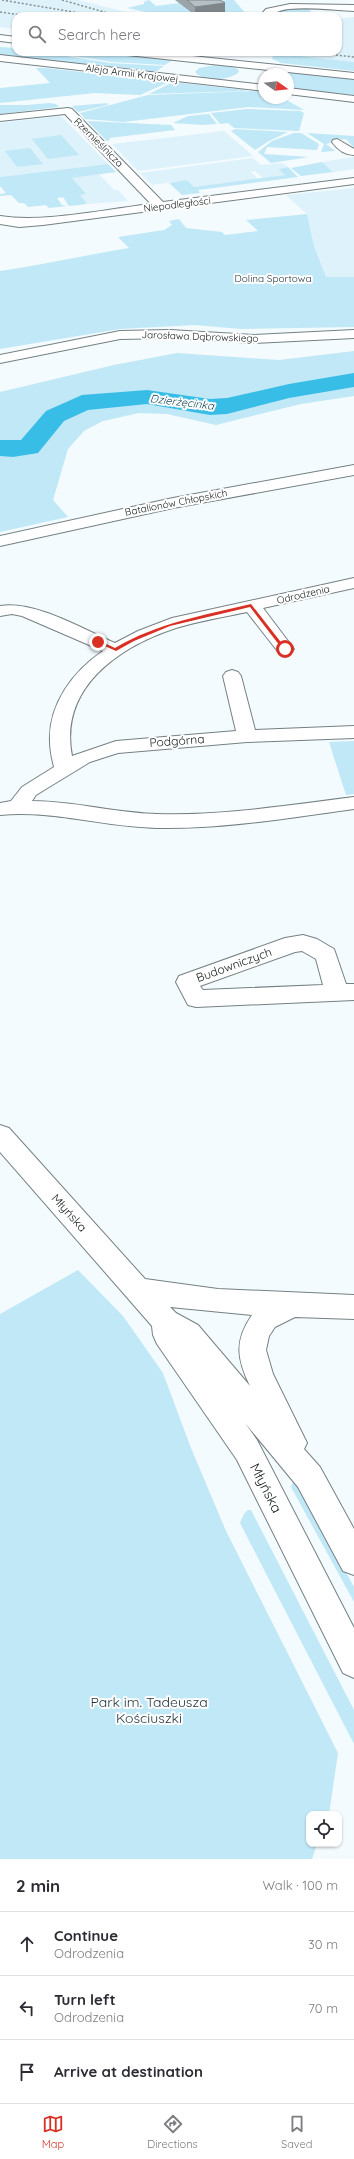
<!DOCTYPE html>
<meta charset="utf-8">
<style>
body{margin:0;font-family:Quicksand,sans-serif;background:#f7f7f7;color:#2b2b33}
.controls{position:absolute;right:12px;bottom:12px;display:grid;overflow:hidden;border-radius:8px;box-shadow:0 1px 3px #0004}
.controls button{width:36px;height:36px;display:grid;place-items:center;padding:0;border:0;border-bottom:1px solid #e1e1e2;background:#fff;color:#2b2b33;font:20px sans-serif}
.compass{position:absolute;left:258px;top:68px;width:36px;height:36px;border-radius:50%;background:#fff;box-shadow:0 1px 3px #0004;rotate:104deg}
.stop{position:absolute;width:12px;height:12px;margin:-9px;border:3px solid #d93025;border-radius:50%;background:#fff}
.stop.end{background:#d93025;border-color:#fff;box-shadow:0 1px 4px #0008}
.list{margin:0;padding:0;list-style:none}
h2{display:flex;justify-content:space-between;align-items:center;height:52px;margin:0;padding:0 16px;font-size:17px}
h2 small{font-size:13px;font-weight:400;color:#7c7c81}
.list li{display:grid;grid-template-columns:26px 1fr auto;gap:12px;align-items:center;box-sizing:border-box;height:64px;padding:0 16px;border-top:1px solid #e1e1e2}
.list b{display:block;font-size:15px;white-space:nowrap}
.list p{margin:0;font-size:13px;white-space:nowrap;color:#7c7c81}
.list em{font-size:13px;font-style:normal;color:#7c7c81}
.icon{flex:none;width:22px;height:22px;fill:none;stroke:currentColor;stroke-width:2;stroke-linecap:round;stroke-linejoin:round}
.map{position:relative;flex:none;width:354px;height:1859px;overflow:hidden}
.search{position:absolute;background:#fff;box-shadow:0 1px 3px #0004;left:12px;right:12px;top:12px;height:44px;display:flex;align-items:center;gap:10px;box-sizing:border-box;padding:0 14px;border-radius:12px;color:#7c7c81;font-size:15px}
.sheet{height:244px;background:#fff}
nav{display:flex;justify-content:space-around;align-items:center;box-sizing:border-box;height:56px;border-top:1px solid #e1e1e2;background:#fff;font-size:11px;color:#7c7c81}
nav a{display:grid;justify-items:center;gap:2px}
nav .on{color:#d93025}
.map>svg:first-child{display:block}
</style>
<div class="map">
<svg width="354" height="1859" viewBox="0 0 354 1859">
<rect width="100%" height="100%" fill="#f3fbfe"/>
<g fill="#ddf2fa">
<path d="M0 0H78L142 16H16V29L0 27Z"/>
<path d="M354 17V62L271 52H338V19Z"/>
<path d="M59 116 62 117 108 164 0 177V123Z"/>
<path d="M224 131 253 156 138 171 112 144Z"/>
<path d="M354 157V169L333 172 322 162Z"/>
<path d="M253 158 261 165 282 163 288 167 278 169 285 175 263 178 255 171 251 172 258 179 194 187 187 180 152 185 140 173Z"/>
<path d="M99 174 114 190H118L128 201 87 204 79 195 85 194 72 178Z"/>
<path d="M354 188V277H326L314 246 307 214 286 195Z"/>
</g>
<g fill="#c1e8f7">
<path d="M149 0 156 6 179 3 183 6 219 0H234L248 16H164L127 8 144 4V2Z"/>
<path d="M287 5 306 7 311 11C303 19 285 17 276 12L277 7Z"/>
<path d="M0 47 16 48V52H41L110 63 164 66 154 73 0 56Z"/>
<path d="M49 52H112L174 59 165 65 112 62Z"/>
<path d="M274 53 354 62V71L281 63 272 59Z"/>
<path d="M215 65 229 66 238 69 239 72C229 81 204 82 195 72L199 68Z"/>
<path d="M36 68H46L169 82 140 95 95 93 0 103V88L50 83Z"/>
<path d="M278 70 354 79V95L288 88V74H273Z"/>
<path d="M173 82 244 90 246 91 149 94Z"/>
<path d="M254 91 264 92V98H283L304 110 248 107 124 122 85 119 80 113 148 95Z"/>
<path d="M49 103 56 104 59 107 0 114V105H27Z"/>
<path d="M107 103 108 105 78 112 72 106Z"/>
<path d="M247 109 300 111 304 113 299 131 234 128 228 123 220 124 211 113Z"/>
<path d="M209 114 217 124 203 125 173 123 188 116Z"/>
<path d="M87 121 171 125 175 130 109 138 110 140 107 141Z"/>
<path d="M235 129 288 132 269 141 255 150 231 131Z"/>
<path d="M294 133H301L319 144 317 150 267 147 264 154 309 157 271 163 258 152 272 141Z"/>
<path d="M307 133 354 136V148L346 139 331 141 332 142 326 144 335 151 321 152 324 144Z"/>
<path d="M61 135 79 155 48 159 32 139Z"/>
<path d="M30 148 43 164 17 167 5 151Z"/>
<path d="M322 162 333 172 301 176 291 168Z"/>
<path d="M108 164 116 172 72 178 86 194 80 195 87 204 69 206 63 197 57 198 62 205 67 206 49 208 46 205 28 207 24 203H19L11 195 0 196V194L6 193 0 186V177Z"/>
<path d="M288 167 298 177 198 190 200 193 182 195 169 183 187 180 194 187 285 175 278 169Z"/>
<path d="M307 214 314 246 326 277H354V327L241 329 195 325 120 329 0 349V271C43 265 86 255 129 248L118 237 164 230 172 225 169 221 179 219 186 228 222 232 225 235 258 231 246 220Z"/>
<path d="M354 351V396L301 404 216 425 167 414 139 413 103 421 84 431 68 449 53 500 68 517 0 532V392L114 365 177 353 279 360Z"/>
<path d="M354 741V794L346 795 329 742Z"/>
<path d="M78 1270 123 1316 163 1373 191 1448 226 1531 338 1753 329 1814H309V1844H317L312 1859H0V1314Z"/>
<path d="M293 1482 297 1483 354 1587V1602L291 1487Z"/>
<path d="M248 1510H251L354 1710V1744L240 1523 244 1514Z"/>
</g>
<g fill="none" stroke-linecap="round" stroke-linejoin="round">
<path fill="#38bde7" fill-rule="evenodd" d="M354 373V387L289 398 227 414 210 415 147 404 88 410 64 421 38 453 13 457 0 456V440H21L46 411 82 395 147 390 210 399 227 398 289 384Z"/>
<defs>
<g id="minor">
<path d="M290 4 354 5V11C332 10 310 7 289 9 278 10 270 16 260 16L266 9Z"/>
<path d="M0 35 16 37V43L0 41Z"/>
<path d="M122 52H154L354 73V79L127 55Z"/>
<path d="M0 55 264 85V91L0 61Z"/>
<path d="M288 88 354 96V102L288 94Z"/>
<path d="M68 108 72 109 163 202 354 178V184L43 225 19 227 0 224V216C44 223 106 209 151 204L65 114 0 121V115Z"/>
<path d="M337 139 354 149V155C345 155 337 149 332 142L333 140Z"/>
<path d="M170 330 254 335 354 330V338L254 343 170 338 120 339 0 363V355L120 331Z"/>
<path d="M354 465V475L173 508 0 546V536L173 498Z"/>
<path d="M354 578V588L263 608 294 649 291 653 285 654 279 653 247 612C223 617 199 621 176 628 118 647 59 688 72 756L116 741 236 731 223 676 226 672 232 670 238 672 241 676 255 730 354 726V738L247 742 118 753 90 762 36 795 32 801C74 801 115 813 157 814 223 816 289 805 354 797V809C289 818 223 829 157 828 104 827 54 810 0 815V803L11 801 22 787 54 767C52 759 50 750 50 742 48 705 73 671 103 651L22 616 12 614 0 616V606C34 600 83 629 115 643L138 631 172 618Z"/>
<path d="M303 935 317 939 334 949 346 984H354V1000L196 1007 188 1005 176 982 179 976 285 938ZM302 951 316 959 323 985 203 990 200 986 295 952Z"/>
<path d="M0 1125 9 1128 145 1279 218 1289 354 1295V1319L295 1317 275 1327 269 1336 266 1350 273 1374 307 1443 304 1449 320 1467 354 1529V1575L343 1571 298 1487 245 1423 257 1440 354 1628V1678L343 1673 237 1460 157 1344 153 1335 152 1326 0 1152ZM170 1307 252 1315C234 1341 237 1359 250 1386L198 1325 176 1313Z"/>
</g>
</defs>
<use href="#minor" stroke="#758084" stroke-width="2"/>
<use href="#minor" fill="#fff" fill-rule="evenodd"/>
<g stroke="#888e90" stroke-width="1.5" stroke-dasharray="2 2" stroke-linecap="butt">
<path d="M2 0 97 16"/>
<path d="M62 0 118 16"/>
<path d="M0 12 28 16"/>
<path d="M308 52 354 57"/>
</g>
</g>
<path fill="#9ba5a9" d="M175 0H220L225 3V12L195 15Z"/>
<path fill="#7e8689" d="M225 3V12L195 15V7Z"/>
<path fill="#b4c0c4" stroke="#7e8689" d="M187 0H220L225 3 195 7Z"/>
<path fill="#d93025" d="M251 604 287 650H283L250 607 170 626 134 641 116 651 96 642 100 641 115 648C157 623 205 615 251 604Z"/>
<g text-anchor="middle" stroke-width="4" stroke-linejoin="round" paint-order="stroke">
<g font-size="10" fill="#151a1b" stroke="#fff">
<text transform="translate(132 73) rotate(7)" y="4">Aleja Armii Krajowej</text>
<text transform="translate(99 142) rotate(45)" y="4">Rzemieślnicza</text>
<text transform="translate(177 204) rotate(-7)" y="4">Niepodległości</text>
<text transform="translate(200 336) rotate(2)" y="4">Jarosława Dąbrowskiego</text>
<text transform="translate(176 502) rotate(-11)" y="4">Batalionów Chłopskich</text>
<text transform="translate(303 594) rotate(-13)" y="4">Odrodzenia</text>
</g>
<g font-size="10" fill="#1b3038" stroke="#fff">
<text x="273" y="282">Dolina Sportowa</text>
</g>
<g font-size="11" font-style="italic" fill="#154b5c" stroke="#fff">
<text transform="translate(182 402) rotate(7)" y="4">Dzierżęcinka</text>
</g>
<g font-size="12" fill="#151a1b" stroke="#fff">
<text transform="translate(177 741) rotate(-4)" y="4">Podgórna</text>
<text transform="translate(234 965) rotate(-20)" y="4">Budowniczych</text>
<text transform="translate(69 1213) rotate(48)" y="4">Młyńska</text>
</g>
<g font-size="14" fill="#151a1b" stroke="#fff">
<text transform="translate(266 1488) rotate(63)" y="5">Młyńska</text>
</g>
<g font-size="14" fill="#1b3038" stroke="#fff">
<text x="149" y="1707">Park im. Tadeusza<tspan x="149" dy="16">Kościuszki</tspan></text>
</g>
</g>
</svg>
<div class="controls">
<button><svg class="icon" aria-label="locate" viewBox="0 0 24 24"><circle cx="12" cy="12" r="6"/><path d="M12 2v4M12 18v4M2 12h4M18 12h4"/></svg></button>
</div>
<svg class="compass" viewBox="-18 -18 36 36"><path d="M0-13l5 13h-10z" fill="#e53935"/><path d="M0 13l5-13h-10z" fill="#7c7c81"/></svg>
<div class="stop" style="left:285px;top:649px"></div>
<div class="stop end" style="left:98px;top:642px"></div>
<div class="search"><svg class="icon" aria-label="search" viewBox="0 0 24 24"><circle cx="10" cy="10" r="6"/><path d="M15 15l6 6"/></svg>Search here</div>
</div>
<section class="sheet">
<h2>2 min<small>Walk · 100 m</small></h2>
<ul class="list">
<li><svg class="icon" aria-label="ahead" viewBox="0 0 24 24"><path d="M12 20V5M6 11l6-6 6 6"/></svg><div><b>Continue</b><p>Odrodzenia</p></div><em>30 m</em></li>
<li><svg class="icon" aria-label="left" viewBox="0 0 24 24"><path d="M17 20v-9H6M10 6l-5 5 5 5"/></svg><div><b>Turn left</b><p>Odrodzenia</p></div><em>70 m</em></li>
<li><svg class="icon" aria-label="arrive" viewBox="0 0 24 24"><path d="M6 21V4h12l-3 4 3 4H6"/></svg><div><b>Arrive at destination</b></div></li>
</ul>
</section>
<nav>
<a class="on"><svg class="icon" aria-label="map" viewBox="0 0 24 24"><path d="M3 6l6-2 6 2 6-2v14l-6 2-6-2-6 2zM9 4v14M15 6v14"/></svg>Map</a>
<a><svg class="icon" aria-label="directions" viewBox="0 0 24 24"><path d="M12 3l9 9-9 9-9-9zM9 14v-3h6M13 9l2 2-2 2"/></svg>Directions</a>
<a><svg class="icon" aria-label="saved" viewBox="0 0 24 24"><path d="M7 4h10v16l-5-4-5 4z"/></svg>Saved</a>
</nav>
